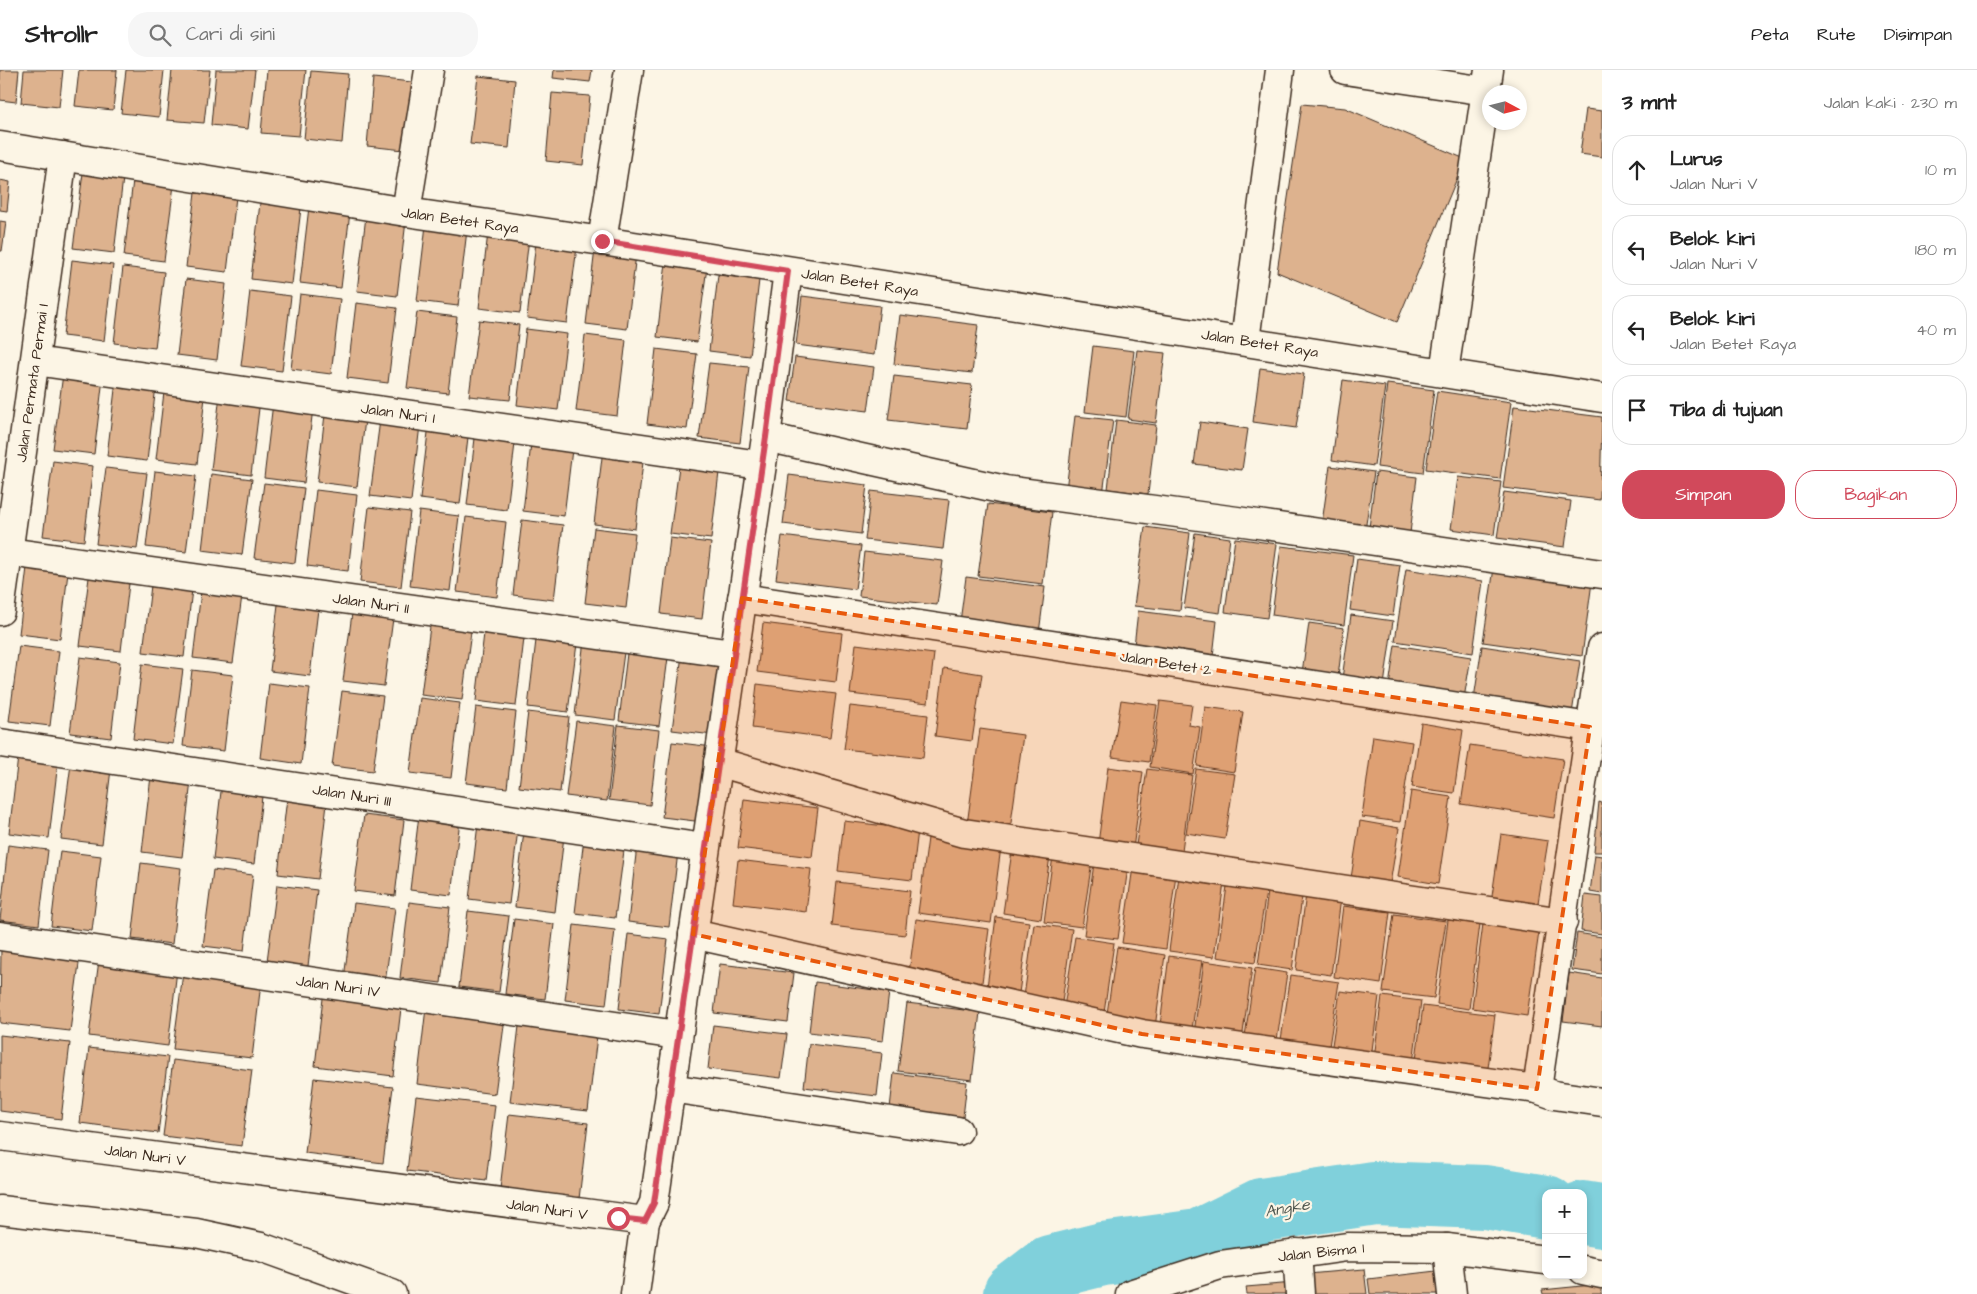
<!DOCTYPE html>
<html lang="id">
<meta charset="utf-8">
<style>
body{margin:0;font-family:"Architects Daughter",sans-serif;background:#f6f6f6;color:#222}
.controls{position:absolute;right:15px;bottom:15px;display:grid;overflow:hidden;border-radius:10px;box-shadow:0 2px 8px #0003}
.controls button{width:45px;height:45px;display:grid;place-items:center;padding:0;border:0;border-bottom:1px solid #e0e0e0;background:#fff;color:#222;font:25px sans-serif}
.compass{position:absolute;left:1482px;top:15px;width:45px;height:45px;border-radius:50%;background:#fff;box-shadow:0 2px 8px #0003;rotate:97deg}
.stop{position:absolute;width:15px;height:15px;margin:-11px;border:4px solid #d1495b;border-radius:50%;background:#fff}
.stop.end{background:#d1495b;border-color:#fff;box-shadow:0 1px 5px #0008}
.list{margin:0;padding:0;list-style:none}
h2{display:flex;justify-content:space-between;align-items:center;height:65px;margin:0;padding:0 20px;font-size:21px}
h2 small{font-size:16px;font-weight:400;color:#767676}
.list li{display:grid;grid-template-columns:32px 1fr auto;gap:15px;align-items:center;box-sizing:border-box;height:70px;margin:0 10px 10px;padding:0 10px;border:1px solid #e0e0e0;border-radius:20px}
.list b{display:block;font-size:19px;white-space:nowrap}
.list p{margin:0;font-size:16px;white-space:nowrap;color:#767676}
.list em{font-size:16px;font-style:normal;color:#767676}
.actions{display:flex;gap:10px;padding:15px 20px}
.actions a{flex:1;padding:11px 0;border:1px solid #d1495b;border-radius:20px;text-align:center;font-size:18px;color:#d1495b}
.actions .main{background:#d1495b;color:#fff}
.icon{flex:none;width:28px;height:28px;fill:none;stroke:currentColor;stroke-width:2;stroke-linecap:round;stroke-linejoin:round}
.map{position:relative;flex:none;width:1602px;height:1224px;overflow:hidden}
header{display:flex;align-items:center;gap:30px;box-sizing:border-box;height:70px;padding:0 25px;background:#fff;border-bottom:1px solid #e0e0e0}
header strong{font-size:24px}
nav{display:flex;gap:28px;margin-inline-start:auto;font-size:18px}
.search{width:350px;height:45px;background:#f6f6f6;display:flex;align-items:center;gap:12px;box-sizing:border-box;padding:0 18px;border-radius:20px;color:#767676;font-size:19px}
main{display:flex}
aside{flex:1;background:#fff}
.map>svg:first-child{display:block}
</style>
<header>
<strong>Strollr</strong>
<div class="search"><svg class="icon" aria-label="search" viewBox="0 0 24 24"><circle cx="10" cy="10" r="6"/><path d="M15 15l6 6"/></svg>Cari di sini</div>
<nav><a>Peta</a><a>Rute</a><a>Disimpan</a></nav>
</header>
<main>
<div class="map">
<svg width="1602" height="1224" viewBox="0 0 1602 1224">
<rect width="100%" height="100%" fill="#fcf5e5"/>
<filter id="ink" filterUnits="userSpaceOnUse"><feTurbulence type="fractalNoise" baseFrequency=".02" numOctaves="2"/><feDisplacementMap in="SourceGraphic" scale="10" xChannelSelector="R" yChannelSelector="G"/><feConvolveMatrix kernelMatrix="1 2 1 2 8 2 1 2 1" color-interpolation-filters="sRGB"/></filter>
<g filter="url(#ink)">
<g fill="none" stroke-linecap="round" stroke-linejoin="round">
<g stroke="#80d0db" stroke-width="64">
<path d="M1583 1143 1602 1146"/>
<path d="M1015 1224 1050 1197 1103 1184 1199 1171 1262 1140 1374 1123 1485 1127 1546 1137"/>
</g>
</g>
<g fill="#ddb28e" stroke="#3b2a1e">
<path d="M0 0H19L16 32 0 30Z"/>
<path d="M24 0H63L59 37 21 33Z"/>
<path d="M79 0H117L113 40 75 36Z"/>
<path d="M126 0H164L159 47 121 43Z"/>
<path d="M172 0H210L204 53 167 50Z"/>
<path d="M216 0H255L248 59 211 55Z"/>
<path d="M267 0H306L299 66 261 63Z"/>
<path d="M554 0H592L590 12 553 8Z"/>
<path d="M311 1 348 4 342 73 304 69Z"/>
<path d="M478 6 515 10 509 78 470 74Z"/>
<path d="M373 8 412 12 404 80 367 76Z"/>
<path d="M552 23 590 26 583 95 546 91Z"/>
<path d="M1302 34 1345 38 1465 89 1397 252 1277 202Z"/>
<path d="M1586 39 1602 41V87L1580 84Z"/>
<path d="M83 103 123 108 114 183 73 178Z"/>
<path d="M0 110 10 112 7 141 0 140Z"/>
<path d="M133 110 174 115 164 191 124 186Z"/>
<path d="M195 123 236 127 227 202 186 197Z"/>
<path d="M260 133 301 138 292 214 251 209Z"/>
<path d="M309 137 350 142 341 218 300 213Z"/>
<path d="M366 146 406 151 397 226 357 221Z"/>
<path d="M0 151 6 152 2 181H0Z"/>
<path d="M426 155 467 160 458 236 417 231Z"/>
<path d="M488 163 529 168 520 243 479 238Z"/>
<path d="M536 172 577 177 567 253 527 248Z"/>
<path d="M595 179 636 184 627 259 586 254Z"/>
<path d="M72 190 113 195 104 271 63 266Z"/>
<path d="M666 192 707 197 697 272 657 267Z"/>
<path d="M123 197 164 202 155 278 114 273Z"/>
<path d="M718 205 759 210 750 286 709 281Z"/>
<path d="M186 209 226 214 217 290 177 285Z"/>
<path d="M250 221 291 226 282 301 241 296Z"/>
<path d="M300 224 340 229 331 304 291 299Z"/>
<path d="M802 226 880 236 874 285 796 275Z"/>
<path d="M356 233 397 238 388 313 347 308Z"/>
<path d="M417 242 457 247 448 323 407 318Z"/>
<path d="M900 245 978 255 972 303 894 294Z"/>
<path d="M479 250 519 255 510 330 469 326Z"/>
<path d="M526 259 567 264 558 340 517 335Z"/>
<path d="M585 265 626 270 617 346 576 341Z"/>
<path d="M1093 276 1134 281 1126 347 1085 342Z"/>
<path d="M656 279 697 284 687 359 647 354Z"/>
<path d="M1137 280 1165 283 1156 353 1128 349Z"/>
<path d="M795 287 874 297 868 341 789 331Z"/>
<path d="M709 293 749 297 740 373 699 368Z"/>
<path d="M1260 298 1304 304 1296 358 1253 352Z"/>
<path d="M63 304 103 308 94 384 53 379Z"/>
<path d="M894 306 972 315 967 359 888 350Z"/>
<path d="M1343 310 1385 316 1374 396 1332 390Z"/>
<path d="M116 311 156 316 147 391 107 386Z"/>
<path d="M165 314 206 319 197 394 156 389Z"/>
<path d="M1387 314 1434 320 1423 403 1377 397Z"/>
<path d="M1437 321 1511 332 1500 409 1426 399Z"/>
<path d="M220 325 260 330 251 405 211 400Z"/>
<path d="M273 333 313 338 304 413 264 408Z"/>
<path d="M326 336 366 341 357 417 317 412Z"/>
<path d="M1514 336 1602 347 1600 430 1503 418Z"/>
<path d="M1075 346 1113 350 1103 424 1066 420Z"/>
<path d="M380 350 420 355 411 431 370 426Z"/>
<path d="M1116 350 1156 355 1148 424 1108 419Z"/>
<path d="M1200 352 1248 359 1242 400 1194 394Z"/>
<path d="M429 354 469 359 460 434 420 429Z"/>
<path d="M476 360 516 365 507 440 467 435Z"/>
<path d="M532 366 573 371 564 446 523 441Z"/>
<path d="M603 379 644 384 635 459 594 454Z"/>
<path d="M680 389 720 394 711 469 670 464Z"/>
<path d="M53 391 93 396 84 471 43 466Z"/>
<path d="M1330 396 1374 402 1364 467 1321 460Z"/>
<path d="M106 398 147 403 137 479 96 474Z"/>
<path d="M155 401 196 406 186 482 146 477Z"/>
<path d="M1376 402 1417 407 1409 471 1368 466Z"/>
<path d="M211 404 252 409 242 485 202 480Z"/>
<path d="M789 405 867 415 861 464 783 454Z"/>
<path d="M1458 407 1501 412 1494 465 1451 459Z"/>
<path d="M264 413 304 418 295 493 254 488Z"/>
<path d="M316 420 357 425 348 501 307 496Z"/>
<path d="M871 421 949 430 943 479 865 470Z"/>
<path d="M1504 422 1571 431 1565 477 1497 468Z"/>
<path d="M988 434 1052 442 1043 514 978 506Z"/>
<path d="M369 437 410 442 401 517 360 512Z"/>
<path d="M419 441 459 446 450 521 410 516Z"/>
<path d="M466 447 506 452 497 527 457 522Z"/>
<path d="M522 450 563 455 554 530 513 525Z"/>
<path d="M1145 457 1190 463 1180 541 1134 536Z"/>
<path d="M594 458 635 463 626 538 585 533Z"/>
<path d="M1195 463 1230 468 1220 543 1184 538Z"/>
<path d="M782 466 861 476 855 519 776 509Z"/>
<path d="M670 468 711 473 702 549 661 544Z"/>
<path d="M1235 468 1277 474 1267 548 1225 542Z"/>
<path d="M1281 476 1353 485 1344 555 1272 545Z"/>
<path d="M864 482 943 491 937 535 859 526Z"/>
<path d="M28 489 69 494 60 569 19 564Z"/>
<path d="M1357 489 1400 495 1393 546 1350 540Z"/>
<path d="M1494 498 1592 512 1582 586 1483 572Z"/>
<path d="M1406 499 1483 511 1473 583 1395 571Z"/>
<path d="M90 500 130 505 121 581 80 576Z"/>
<path d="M152 507 193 511 184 587 143 582Z"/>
<path d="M966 507 1045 517 1039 563 960 552Z"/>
<path d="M202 513 243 518 233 593 193 588Z"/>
<path d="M279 526 319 531 310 606 270 601Z"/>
<path d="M353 536 394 541 384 616 343 611Z"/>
<path d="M1138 541 1217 551 1212 595 1133 585Z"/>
<path d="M1351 545 1393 551 1383 622 1341 616Z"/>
<path d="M431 549 472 554 462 630 421 625Z"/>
<path d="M763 553 842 563 836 612 757 602Z"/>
<path d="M1309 553 1344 558 1337 615 1301 610Z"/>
<path d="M485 555 525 560 516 636 476 631Z"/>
<path d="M537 562 578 566 568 642 528 637Z"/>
<path d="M584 570 625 575 615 650 575 645Z"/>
<path d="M856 574 934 584 928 633 850 624Z"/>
<path d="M628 575 669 580 659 656 619 651Z"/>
<path d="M1395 575 1471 587 1463 634 1388 623Z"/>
<path d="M19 576 59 581 50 656 9 651Z"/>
<path d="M1482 576 1580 591 1571 650 1473 635Z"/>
<path d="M682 585 722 590 713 665 672 660Z"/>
<path d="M80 587 120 592 111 668 70 663Z"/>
<path d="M142 594 183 599 173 674 133 669Z"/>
<path d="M944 598 982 604 972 671 935 666Z"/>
<path d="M192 600 233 605 224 681 183 676Z"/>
<path d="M269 613 310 618 301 694 260 688Z"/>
<path d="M757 614 836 624 830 668 752 658Z"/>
<path d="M342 621 383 626 373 701 332 696Z"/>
<path d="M420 628 460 633 451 708 410 703Z"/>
<path d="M1121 630 1157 635 1149 692 1112 687Z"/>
<path d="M1160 631 1192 635 1189 655 1200 657 1193 704 1150 697Z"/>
<path d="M850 636 928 645 923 688 844 679Z"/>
<path d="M476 637 516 642 507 718 466 713Z"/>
<path d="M1205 637 1243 642 1234 702 1197 696Z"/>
<path d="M528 642 569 647 560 722 519 717Z"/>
<path d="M576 651 616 656 607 731 566 726Z"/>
<path d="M1421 653 1463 660 1454 723 1412 717Z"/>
<path d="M618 655 659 660 650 735 609 730Z"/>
<path d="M980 659 1023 665 1010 760 967 755Z"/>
<path d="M1373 666 1412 672 1400 752 1362 747Z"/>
<path d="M672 672 713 677 703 752 662 747Z"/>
<path d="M1470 675 1563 689 1554 748 1461 734Z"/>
<path d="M18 687 58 692 49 768 9 763Z"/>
<path d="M71 694 111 699 102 774 61 769Z"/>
<path d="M1108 697 1143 702 1133 779 1098 774Z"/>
<path d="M1147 699 1192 705 1181 788 1135 782Z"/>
<path d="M1196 699 1235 704 1225 769 1186 763Z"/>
<path d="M151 706 191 711 182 787 142 782Z"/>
<path d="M222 713 263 718 254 794 213 789Z"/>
<path d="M1411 721 1451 727 1438 814 1398 807Z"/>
<path d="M287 728 327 733 318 809 278 804Z"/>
<path d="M744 729 818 738 812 787 738 778Z"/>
<path d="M1599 732 1602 733V782H1594Z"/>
<path d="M364 745 404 750 395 826 354 821Z"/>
<path d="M419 745 460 750 451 825 410 820Z"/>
<path d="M844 751 918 760 912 810 838 801Z"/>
<path d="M1360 751 1399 758 1390 814 1351 808Z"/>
<path d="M478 754 518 759 509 834 469 829Z"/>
<path d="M524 761 564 766 555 842 515 837Z"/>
<path d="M1501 764 1548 771 1537 839 1491 833Z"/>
<path d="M584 768 625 773 615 848 575 843Z"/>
<path d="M928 768 1001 777 991 853 918 843Z"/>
<path d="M8 775 48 780 39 855 0 850Z"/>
<path d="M637 776 678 782 669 857 628 852Z"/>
<path d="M60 781 101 786 92 861 51 856Z"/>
<path d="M1012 781 1050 786 1041 849 1003 843Z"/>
<path d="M1595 785 1602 786V824L1590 822Z"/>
<path d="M1053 786 1092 791 1082 857 1044 852Z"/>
<path d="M1095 786 1129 790 1118 869 1084 865Z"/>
<path d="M738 790 811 799 806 842 733 833Z"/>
<path d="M141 793 181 798 172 874 132 869Z"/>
<path d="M1133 797 1176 804 1166 879 1122 873Z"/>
<path d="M213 800 253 805 244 881 203 876Z"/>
<path d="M1179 806 1224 812 1214 887 1169 881Z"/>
<path d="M1228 809 1267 815 1255 893 1217 887Z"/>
<path d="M837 812 910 821 905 865 832 856Z"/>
<path d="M1269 814 1303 820 1292 900 1258 895Z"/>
<path d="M277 815 317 820 308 896 267 891Z"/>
<path d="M1306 824 1341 828 1331 905 1296 900Z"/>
<path d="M1585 825 1602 827V864L1581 861Z"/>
<path d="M409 832 450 837 441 913 400 908Z"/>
<path d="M354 833 395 838 385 913 344 908Z"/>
<path d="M1343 836 1390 842 1381 914 1334 907Z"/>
<path d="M468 841 509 846 499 922 459 917Z"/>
<path d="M1394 844 1446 851 1434 928 1383 922Z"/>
<path d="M996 847 1029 852 1018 930 986 925Z"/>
<path d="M514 849 554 854 545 929 505 924Z"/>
<path d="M916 849 989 859 981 920 908 910Z"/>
<path d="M1448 850 1480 854 1469 939 1437 934Z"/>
<path d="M1034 854 1072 859 1061 939 1023 934Z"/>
<path d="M1483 854 1539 862 1527 946 1472 938Z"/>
<path d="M574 855 615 860 606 935 565 930Z"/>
<path d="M1577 863 1602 867V904L1572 900Z"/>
<path d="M628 864 668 869 659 944 619 939Z"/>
<path d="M1075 867 1114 873 1104 943 1064 937Z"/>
<path d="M1 876 80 886 70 961 0 953Z"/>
<path d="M1117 877 1165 885 1155 957 1106 950Z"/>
<path d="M1169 886 1202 891 1192 959 1160 955Z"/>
<path d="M99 890 177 900 168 976 89 966Z"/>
<path d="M1204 891 1252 898 1242 970 1194 963Z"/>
<path d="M720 894 794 903 788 952 714 943Z"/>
<path d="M1255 898 1287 903 1277 970 1245 966Z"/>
<path d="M183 903 261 913 252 988 173 979Z"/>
<path d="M1569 903 1602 908V956L1563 951Z"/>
<path d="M1291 905 1339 912 1328 983 1280 976Z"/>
<path d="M815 912 889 922 883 971 809 962Z"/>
<path d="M324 920 402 930 393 1006 315 996Z"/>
<path d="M1340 921 1379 926 1371 988 1331 982Z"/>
<path d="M1382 926 1421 931 1413 993 1374 988Z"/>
<path d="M907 933 980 942 972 1010 898 1001Z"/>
<path d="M1423 936 1495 945 1488 998 1416 989Z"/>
<path d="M426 938 505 948 495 1024 417 1014Z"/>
<path d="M713 955 787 964 781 1008 708 999Z"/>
<path d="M519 956 597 966 588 1041 510 1032Z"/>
<path d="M0 965 70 973 61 1049 0 1041Z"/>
<path d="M809 974 882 983 877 1026 804 1017Z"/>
<path d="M89 978 168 987 158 1063 80 1053Z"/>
<path d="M173 990 252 1000 242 1076 163 1066Z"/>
<path d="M894 1003 967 1012 962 1056 889 1047Z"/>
<path d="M314 1008 393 1017 383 1093 305 1083Z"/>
<path d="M416 1026 495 1035 486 1111 407 1101Z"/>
<path d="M509 1044 588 1053 579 1129 500 1119Z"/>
<path d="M1364 1199 1367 1224H1310L1308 1204Z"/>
<path d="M1436 1201 1438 1224H1370L1368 1209Z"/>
<path d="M1294 1213 1295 1224H1247L1246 1217Z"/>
<path d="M1602 1214V1224H1543L1542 1220Z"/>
</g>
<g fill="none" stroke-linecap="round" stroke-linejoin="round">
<defs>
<g id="minor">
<path d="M1345 0 1486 21"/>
<path d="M0 76 406 142 602 171 1602 328"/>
<path d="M406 142 429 0"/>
<path d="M602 171 629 0"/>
<path d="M1245 271 1280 0"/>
<path d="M35 291 760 395"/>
<path d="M1444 302 1489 0"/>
<path d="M766 367 1005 420 1237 451 1602 504"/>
<path d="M9 482 733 584"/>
<path d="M742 528 1590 657"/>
<path d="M0 541 63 86"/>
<path d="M0 673 704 778"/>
<path d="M718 692 964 763 1563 852"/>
<path d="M693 864 1142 964 1537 1019 1554 1025 1602 1032"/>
<path d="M0 866 677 965"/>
<path d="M670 1018 958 1061"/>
<path d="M1537 1019 1602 578"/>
<path d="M0 1066 645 1151 654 1133 766 367 788 201"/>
<path d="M0 1140 196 1163 261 1177 392 1224"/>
<path d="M1447 1178 1452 1224"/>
<path d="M1297 1183 1300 1224"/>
<path d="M1583 1200 1602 1204"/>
<path d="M635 1224 645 1151"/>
<path d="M1130 1224 1220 1195 1347 1177 1447 1178 1546 1190"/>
</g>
</defs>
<use href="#minor" stroke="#3b2a1e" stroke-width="31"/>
<use href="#minor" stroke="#fcf5e5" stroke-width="28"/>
</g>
</g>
<g fill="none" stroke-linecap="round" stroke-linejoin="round" filter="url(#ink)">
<path stroke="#d1495b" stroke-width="6" d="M602 171 788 201 766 367 654 1133 645 1151 618 1148"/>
</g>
<path fill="#e8590c" fill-opacity="0.2" stroke="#e8590c" stroke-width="4" stroke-dasharray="10 6" stroke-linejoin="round" d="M742 528 1590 657 1537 1019 1142 964 693 864Z"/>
<g text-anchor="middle" stroke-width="4.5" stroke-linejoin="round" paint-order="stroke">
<g font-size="15" fill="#3b2a1e" stroke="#fcf5e5">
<text transform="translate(460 150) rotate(8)" y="5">Jalan Betet Raya</text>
<text transform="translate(860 212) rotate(9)" y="5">Jalan Betet Raya</text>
<text transform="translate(1260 273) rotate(9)" y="5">Jalan Betet Raya</text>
<text transform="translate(32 313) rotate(-82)" y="5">Jalan Permata Permai I</text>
<text transform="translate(398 343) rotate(8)" y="5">Jalan Nuri I</text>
<text transform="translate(371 533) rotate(8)" y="5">Jalan Nuri II</text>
<text transform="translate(1166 593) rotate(9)" y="5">Jalan Betet 2</text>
<text transform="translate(352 725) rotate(9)" y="5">Jalan Nuri III</text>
<text transform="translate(338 916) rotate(8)" y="5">Jalan Nuri IV</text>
<text transform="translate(145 1085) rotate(8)" y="5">Jalan Nuri V</text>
<text transform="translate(547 1139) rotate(8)" y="5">Jalan Nuri V</text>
<text transform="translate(1321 1182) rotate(-6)" y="5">Jalan Bisma 1</text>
</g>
<g font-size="16" font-style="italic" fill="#4c544d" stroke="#fcf5e5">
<text transform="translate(1287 1137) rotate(-10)" y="6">Angke</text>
</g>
</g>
</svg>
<div class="controls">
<button>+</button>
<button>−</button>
</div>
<svg class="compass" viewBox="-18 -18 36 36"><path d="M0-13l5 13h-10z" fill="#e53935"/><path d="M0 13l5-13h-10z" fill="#767676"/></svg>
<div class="stop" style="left:618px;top:1148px"></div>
<div class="stop end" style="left:602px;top:171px"></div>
</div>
<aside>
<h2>3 mnt<small>Jalan kaki · 230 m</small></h2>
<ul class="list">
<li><svg class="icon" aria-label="ahead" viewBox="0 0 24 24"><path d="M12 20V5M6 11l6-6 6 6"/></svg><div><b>Lurus</b><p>Jalan Nuri V</p></div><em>10 m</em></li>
<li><svg class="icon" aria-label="left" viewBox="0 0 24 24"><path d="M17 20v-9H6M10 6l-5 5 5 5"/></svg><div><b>Belok kiri</b><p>Jalan Nuri V</p></div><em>180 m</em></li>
<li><svg class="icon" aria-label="left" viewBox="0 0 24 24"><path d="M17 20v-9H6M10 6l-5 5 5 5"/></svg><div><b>Belok kiri</b><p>Jalan Betet Raya</p></div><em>40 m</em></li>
<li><svg class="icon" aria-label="arrive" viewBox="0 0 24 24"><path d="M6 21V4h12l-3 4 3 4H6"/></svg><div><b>Tiba di tujuan</b></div></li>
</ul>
<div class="actions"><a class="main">Simpan</a><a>Bagikan</a></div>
</aside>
</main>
